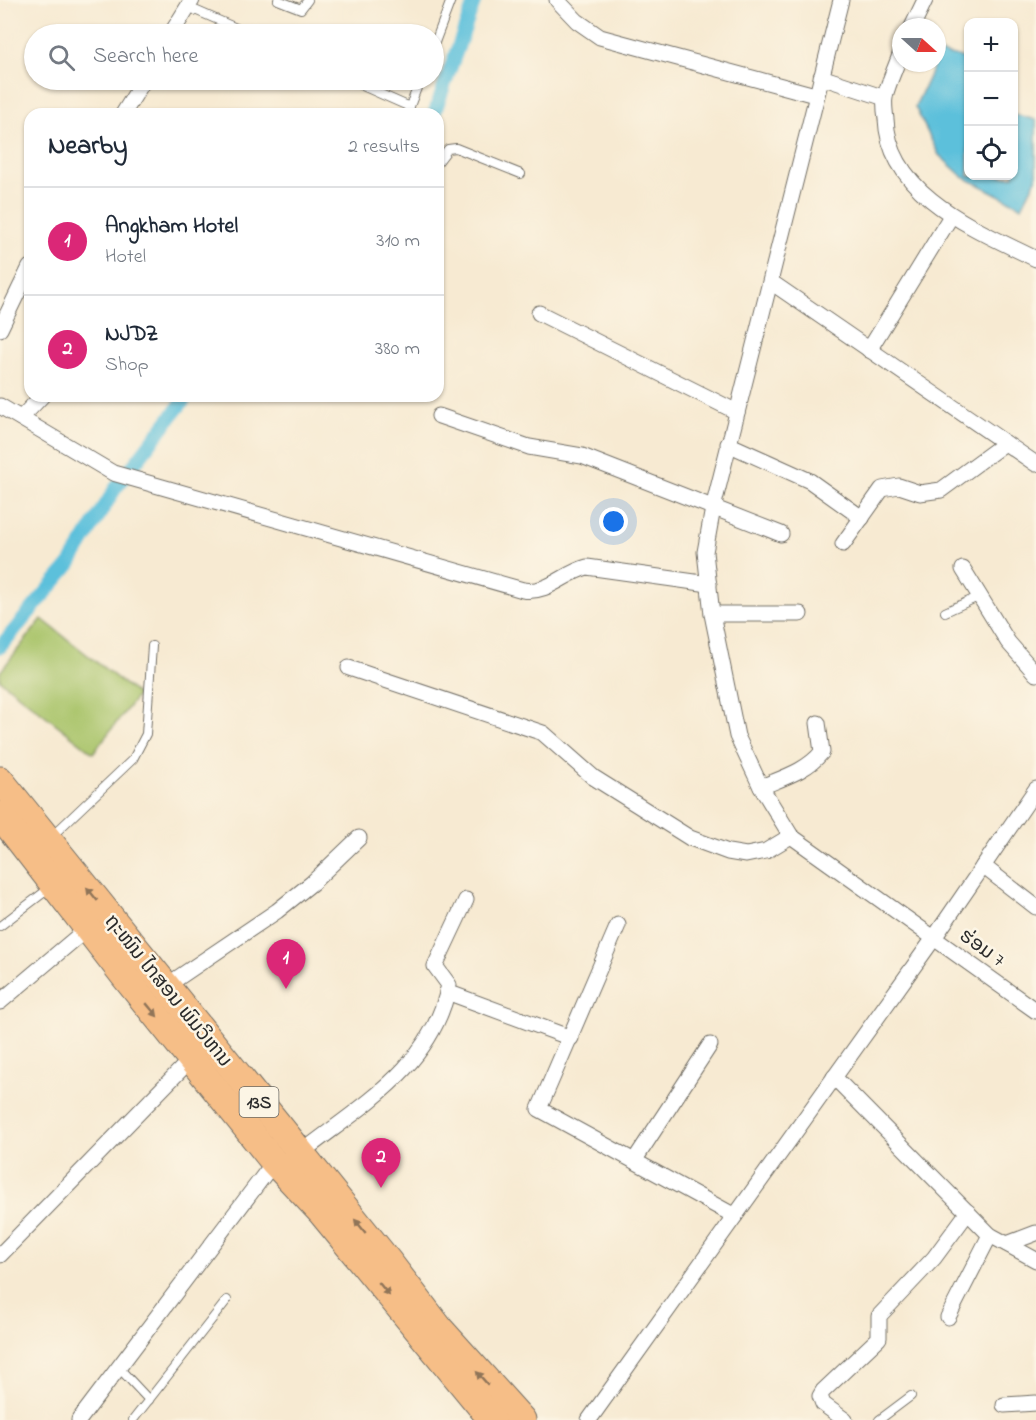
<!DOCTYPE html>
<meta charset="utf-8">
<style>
body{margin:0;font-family:"Indie Flower","Noto Sans Lao",sans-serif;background:#f2f2f3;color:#1f2937}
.controls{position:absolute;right:18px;top:18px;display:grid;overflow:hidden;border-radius:12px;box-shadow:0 2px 4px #0004}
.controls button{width:54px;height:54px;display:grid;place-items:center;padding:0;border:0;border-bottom:2px solid #e0e1e3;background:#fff;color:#1f2937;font:30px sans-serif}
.compass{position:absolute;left:892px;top:18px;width:54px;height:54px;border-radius:50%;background:#fff;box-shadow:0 2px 4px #0004;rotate:111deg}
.you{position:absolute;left:614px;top:522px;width:21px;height:21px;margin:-15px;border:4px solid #fff;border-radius:50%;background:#1a73e8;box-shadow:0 0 0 9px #1a73e833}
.badge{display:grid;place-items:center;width:39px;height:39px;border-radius:50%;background:#db2777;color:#fff;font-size:20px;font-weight:700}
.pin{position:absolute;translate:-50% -50px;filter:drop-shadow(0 2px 3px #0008)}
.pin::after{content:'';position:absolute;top:32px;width:21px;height:18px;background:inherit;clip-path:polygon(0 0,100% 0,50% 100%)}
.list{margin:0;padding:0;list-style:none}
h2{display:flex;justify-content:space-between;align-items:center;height:78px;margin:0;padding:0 24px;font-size:26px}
h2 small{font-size:20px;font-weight:400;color:#747a83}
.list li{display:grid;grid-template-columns:39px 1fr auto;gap:18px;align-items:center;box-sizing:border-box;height:108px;padding:0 24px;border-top:2px solid #e0e1e3}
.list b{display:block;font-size:22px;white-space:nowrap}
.list p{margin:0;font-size:20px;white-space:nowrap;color:#747a83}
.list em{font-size:20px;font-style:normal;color:#747a83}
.icon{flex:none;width:33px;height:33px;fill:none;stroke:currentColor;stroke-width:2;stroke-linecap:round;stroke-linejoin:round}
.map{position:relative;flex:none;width:1036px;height:1420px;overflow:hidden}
.search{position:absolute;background:#fff;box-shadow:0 2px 4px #0004;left:24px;top:24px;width:420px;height:66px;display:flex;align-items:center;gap:15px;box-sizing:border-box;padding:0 21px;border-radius:33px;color:#747a83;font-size:22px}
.panel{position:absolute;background:#fff;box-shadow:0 2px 4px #0004;left:24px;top:108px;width:420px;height:294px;border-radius:18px}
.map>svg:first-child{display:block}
</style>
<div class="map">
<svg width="1036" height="1420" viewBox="0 0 1036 1420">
<rect width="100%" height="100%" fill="#fcf5e5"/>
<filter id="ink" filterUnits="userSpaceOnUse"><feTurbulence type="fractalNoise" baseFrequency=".0167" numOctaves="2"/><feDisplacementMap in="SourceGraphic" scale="12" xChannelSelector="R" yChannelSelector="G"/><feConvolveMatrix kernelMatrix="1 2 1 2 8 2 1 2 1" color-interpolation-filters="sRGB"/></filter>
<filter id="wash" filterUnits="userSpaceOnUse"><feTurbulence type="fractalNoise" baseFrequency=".008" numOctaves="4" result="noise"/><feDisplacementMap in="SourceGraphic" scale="24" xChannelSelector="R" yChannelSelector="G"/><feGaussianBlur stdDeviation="1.35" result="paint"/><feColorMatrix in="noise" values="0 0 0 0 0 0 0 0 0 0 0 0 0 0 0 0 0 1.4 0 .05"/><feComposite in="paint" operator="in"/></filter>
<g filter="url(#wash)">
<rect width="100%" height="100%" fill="#f7ead2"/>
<path fill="#aac56c" stroke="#6a784c" stroke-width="1.5" d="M42 619 138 695 93 753 0 680V672Z"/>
<path fill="#5cc0db" stroke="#447683" stroke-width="1.5" d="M940 53 968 59V176H1014V114L1036 120V179L1022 207 963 177 939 155 915 107Z"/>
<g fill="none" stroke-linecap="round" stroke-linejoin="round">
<g stroke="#5cc0db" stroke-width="14">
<path d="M434 114 475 0"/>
<path d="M0 647 70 564 115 489 187 396"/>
</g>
</g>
</g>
<g filter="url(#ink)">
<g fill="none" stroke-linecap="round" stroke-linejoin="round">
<defs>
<g id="lane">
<path d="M278 0 301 9 308 0"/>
<path d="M188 7 250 34"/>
<path d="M434 45 451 0"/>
<path d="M349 80 410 107"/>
<path d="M407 114 420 80"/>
<path d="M438 162 448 149 456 148 521 174"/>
<path d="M945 612 980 596"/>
<path d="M51 837 133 759 146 734 152 646"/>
<path d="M0 926 51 887"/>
<path d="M119 1368 149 1400"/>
<path d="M133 1420 227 1300"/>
<path d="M879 1420 911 1396"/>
</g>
<g id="street">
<path d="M557 0 577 21 600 37 815 95"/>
<path d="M841 0 713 508 705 552 712 614 737 736 761 787 791 836 1036 1011"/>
<path d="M912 27 925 0"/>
<path d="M171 34 192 0"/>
<path d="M901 52C896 67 889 81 885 96 884 103 885 112 886 119 889 196 978 230 1036 259"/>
<path d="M821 77 885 98"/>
<path d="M123 114 144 80"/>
<path d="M771 282 1036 464"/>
<path d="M539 313 737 412"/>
<path d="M0 329 30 267"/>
<path d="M869 350 951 216"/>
<path d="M0 406 113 473 523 590C548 594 564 573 587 567L709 584"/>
<path d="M439 416 529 447 582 456 781 534"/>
<path d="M21 418 42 396"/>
<path d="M728 444 810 481 862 518"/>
<path d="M843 544 882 489 899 486 920 493 941 490 1005 443"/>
<path d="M963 569 1008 642 1036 674"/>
<path d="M712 614H800"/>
<path d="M349 668 543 733 593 777 690 838 728 852 746 855 766 851 791 836"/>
<path d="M761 787C782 778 807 771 822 752L818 723"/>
<path d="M983 866 1036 907"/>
<path d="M618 925 539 1109 735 1216"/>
<path d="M166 986 277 911 312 883 359 838"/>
<path d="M447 992 571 1038"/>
<path d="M0 1002 89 927"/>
<path d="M834 1077 990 1235 1036 1260"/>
<path d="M301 1153C362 1105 432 1067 449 985L435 966 466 900"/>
<path d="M634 1161 710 1045"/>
<path d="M1007 1244 1036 1233"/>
<path d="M0 1255 192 1058"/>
<path d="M948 1317 990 1235"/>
<path d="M1004 1405 1036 1403"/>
<path d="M79 1420 274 1162"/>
<path d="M589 1420 934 938 1036 789"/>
<path d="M845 1420 823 1404 820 1396 823 1391 879 1338V1316L934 1258 968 1212"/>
</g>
<g id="highway">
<path d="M0 780 388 1261 440 1329 522 1420"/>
<path d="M0 815 125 977 274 1162 321 1212 492 1420"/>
</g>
</defs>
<use href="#lane" stroke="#726e65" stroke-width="10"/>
<use href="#street" stroke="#726e65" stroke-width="17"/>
<use href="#highway" stroke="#726e65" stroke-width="29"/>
<use href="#lane" stroke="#fff" stroke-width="8"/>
<use href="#street" stroke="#fff" stroke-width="15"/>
<use href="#highway" stroke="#f6be87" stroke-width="27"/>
</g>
<defs><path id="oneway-solid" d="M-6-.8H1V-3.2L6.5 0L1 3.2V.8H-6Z" transform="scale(1.5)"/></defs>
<g fill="#907459">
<use href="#oneway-solid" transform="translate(92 894) rotate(-129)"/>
<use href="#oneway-solid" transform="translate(152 1010) rotate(50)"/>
<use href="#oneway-solid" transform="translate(360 1226) rotate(-129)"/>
<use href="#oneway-solid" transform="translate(384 1289) rotate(51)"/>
<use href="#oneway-solid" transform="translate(482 1378) rotate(-131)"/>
</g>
</g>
<g text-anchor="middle" stroke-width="5" stroke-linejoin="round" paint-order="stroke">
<rect fill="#fcf5e5" stroke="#6a6863" stroke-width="1.5" x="239.5" y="1087" width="39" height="30" rx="4.5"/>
<g font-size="18" font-weight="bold" fill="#2b2b2b">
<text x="259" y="1108">13S</text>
</g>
<g font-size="20" fill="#2b2b2b" stroke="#fcf5e5">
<text transform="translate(983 947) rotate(36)" y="7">ຮ່ອມ 7</text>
<text transform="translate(169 990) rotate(51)" y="7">ຖະໜົນ ໄກສອນ ພົມວິຫານ</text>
</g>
</g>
</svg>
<div class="controls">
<button>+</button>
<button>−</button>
<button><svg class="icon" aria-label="locate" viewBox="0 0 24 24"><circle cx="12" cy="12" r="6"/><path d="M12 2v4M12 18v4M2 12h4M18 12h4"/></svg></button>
</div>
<svg class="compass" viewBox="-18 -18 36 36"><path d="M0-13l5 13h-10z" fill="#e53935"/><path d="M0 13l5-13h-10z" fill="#747a83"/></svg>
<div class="you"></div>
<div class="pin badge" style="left:286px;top:989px">1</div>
<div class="pin badge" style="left:381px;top:1188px">2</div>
<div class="search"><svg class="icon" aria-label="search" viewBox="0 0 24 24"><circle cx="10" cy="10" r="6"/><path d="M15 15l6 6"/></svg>Search here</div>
<section class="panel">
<h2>Nearby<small>2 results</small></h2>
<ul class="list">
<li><span class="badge">1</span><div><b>Angkham Hotel</b><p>Hotel</p></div><em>310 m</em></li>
<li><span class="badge">2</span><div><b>NJDZ</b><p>Shop</p></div><em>380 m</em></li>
</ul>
</section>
</div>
